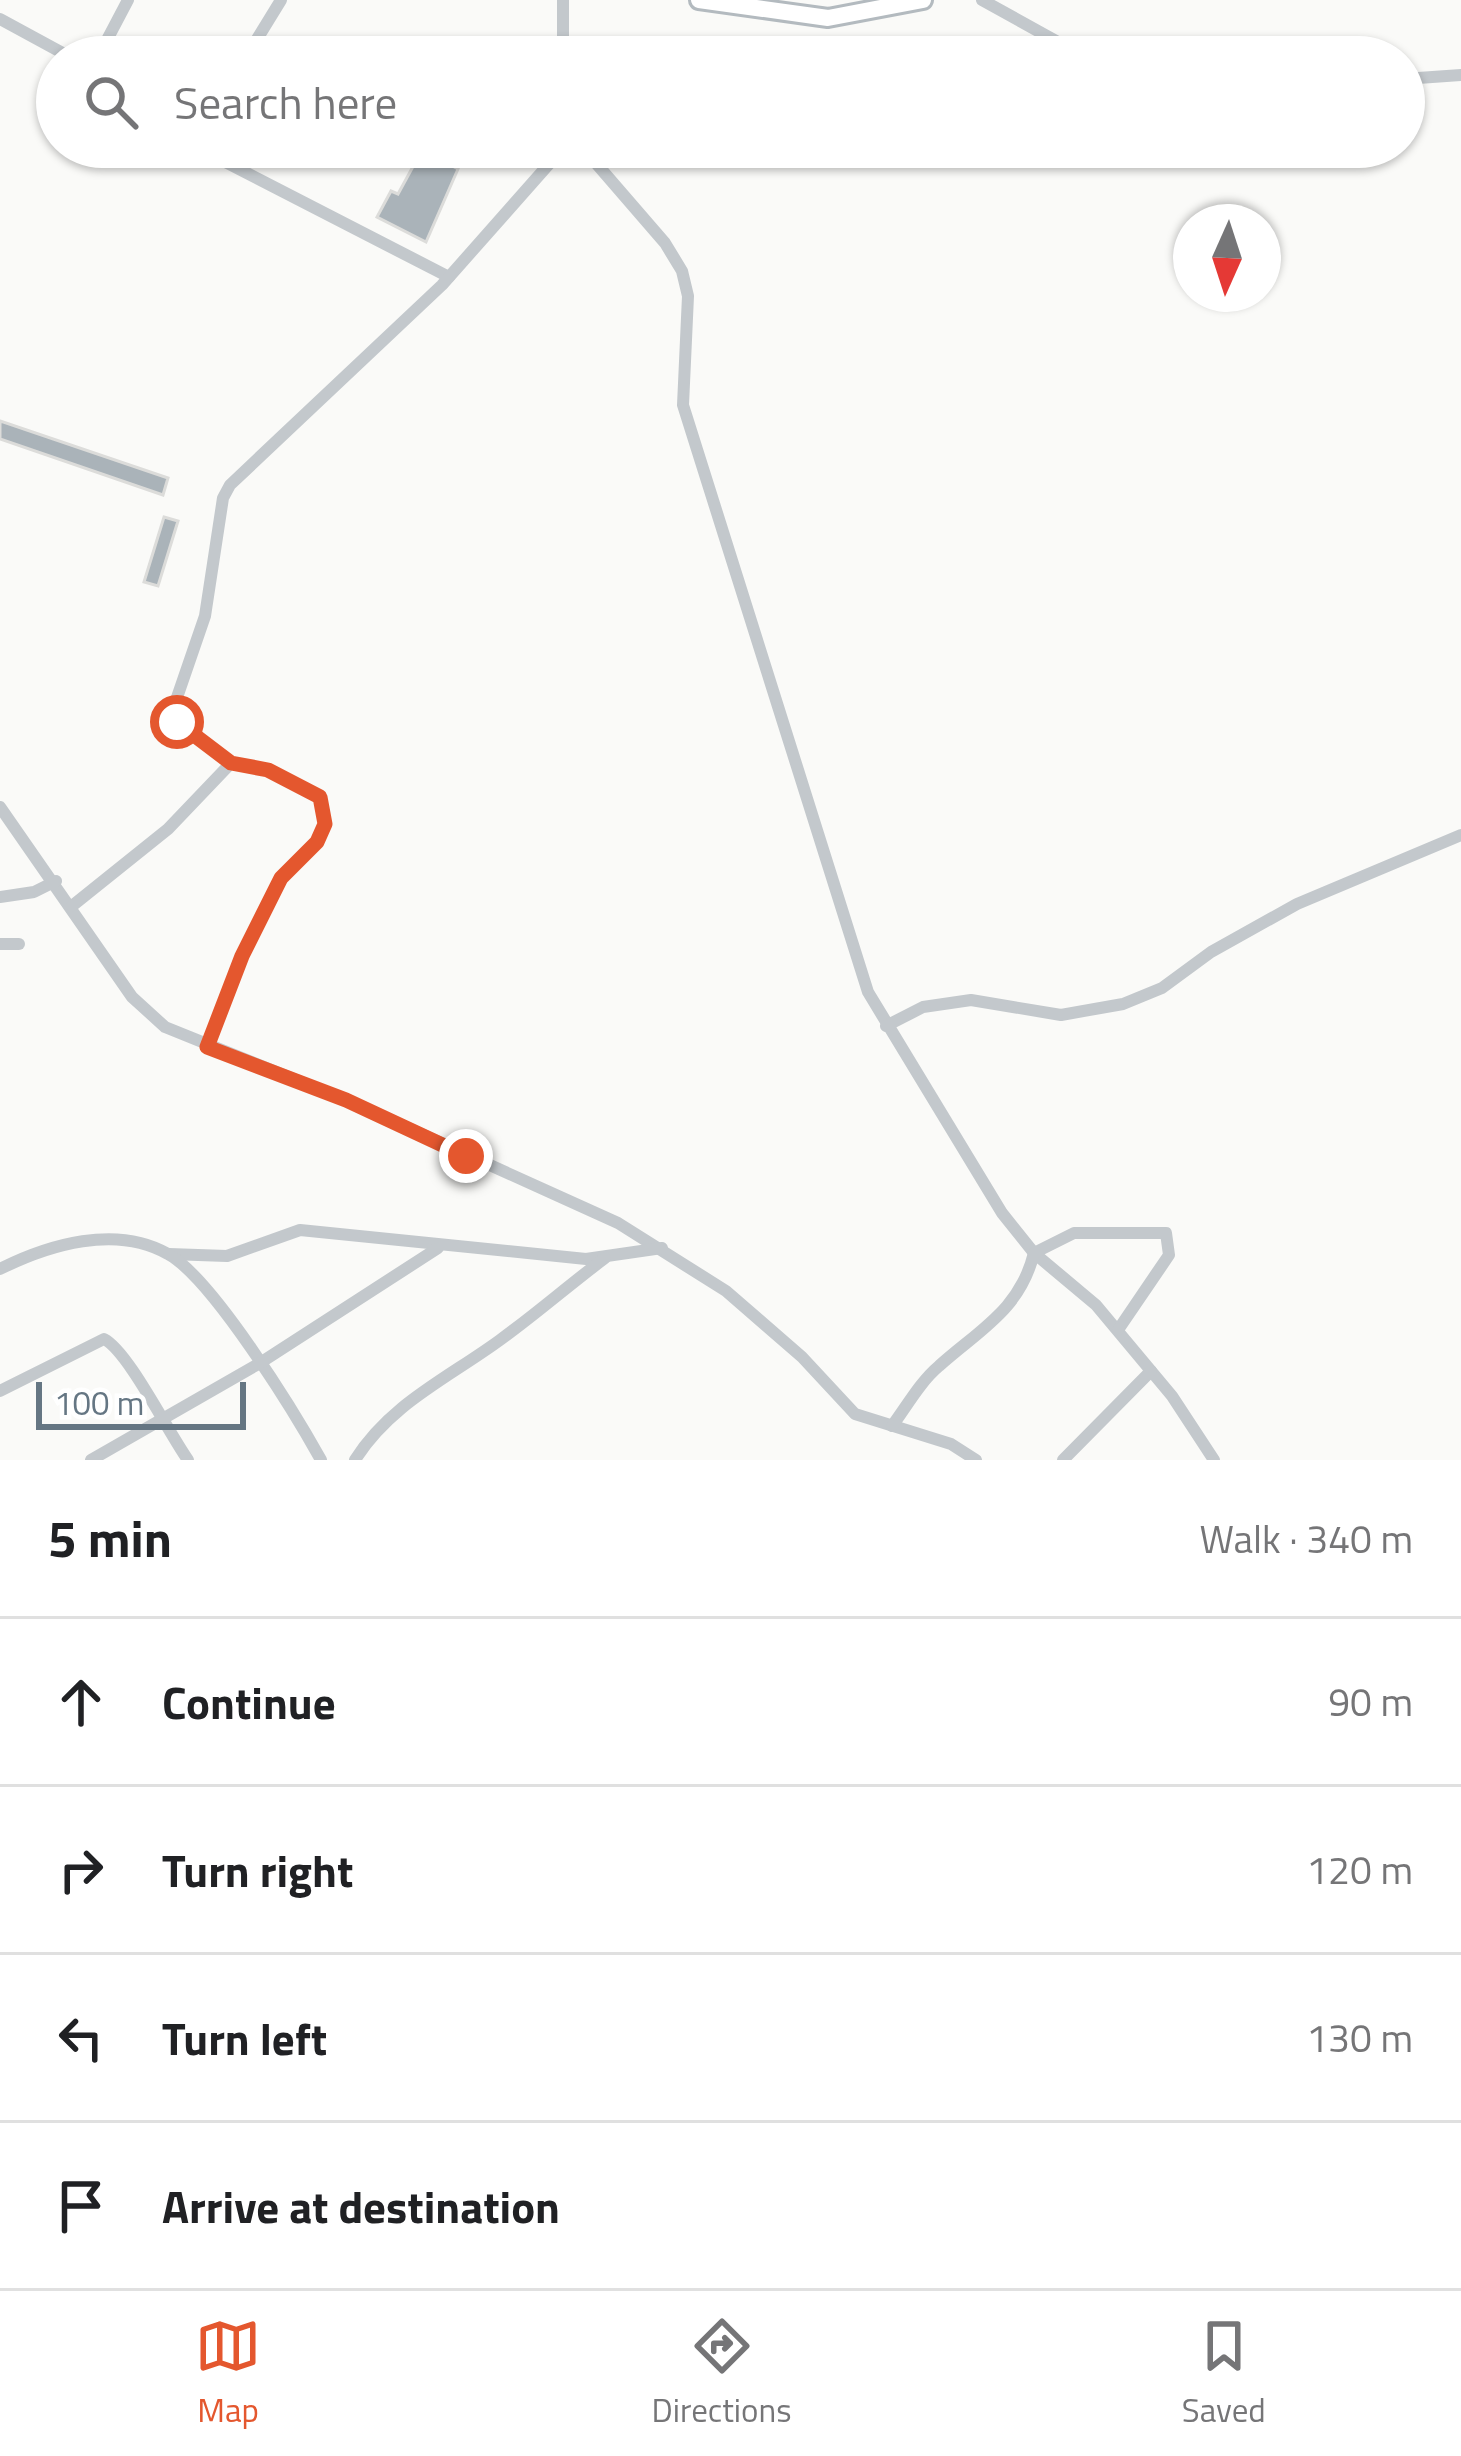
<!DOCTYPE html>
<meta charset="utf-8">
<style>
body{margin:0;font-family:"Titillium Web",sans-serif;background:#f6f6f6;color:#202124}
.compass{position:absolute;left:1173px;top:204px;width:108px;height:108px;border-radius:50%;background:#fff;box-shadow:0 3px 9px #0004;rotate:183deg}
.scale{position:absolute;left:36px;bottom:30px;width:210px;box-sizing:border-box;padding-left:12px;border:6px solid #657683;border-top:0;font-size:33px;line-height:42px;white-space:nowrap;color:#657683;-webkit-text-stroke:9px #fff;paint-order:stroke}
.stop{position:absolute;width:36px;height:36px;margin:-27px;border:9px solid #e4572e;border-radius:50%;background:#fff}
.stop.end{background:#e4572e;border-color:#fff;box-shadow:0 3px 12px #0008}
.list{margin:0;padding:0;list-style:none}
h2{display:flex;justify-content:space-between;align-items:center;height:156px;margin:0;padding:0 48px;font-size:51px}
h2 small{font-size:39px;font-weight:400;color:#757577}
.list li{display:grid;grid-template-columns:78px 1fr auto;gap:36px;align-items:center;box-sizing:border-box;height:168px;padding:0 48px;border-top:3px solid #e0e0e0}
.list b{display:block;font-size:45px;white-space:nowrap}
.list em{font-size:39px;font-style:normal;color:#757577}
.icon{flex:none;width:66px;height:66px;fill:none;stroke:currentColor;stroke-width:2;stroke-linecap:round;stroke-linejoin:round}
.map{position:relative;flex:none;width:1461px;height:1460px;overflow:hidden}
.search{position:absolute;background:#fff;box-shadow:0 3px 9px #0004;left:36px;right:36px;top:36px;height:132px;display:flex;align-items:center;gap:30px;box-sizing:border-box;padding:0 42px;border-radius:66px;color:#757577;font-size:45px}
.sheet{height:828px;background:#fff}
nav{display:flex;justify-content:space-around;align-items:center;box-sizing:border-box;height:168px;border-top:3px solid #e0e0e0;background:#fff;font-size:33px;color:#757577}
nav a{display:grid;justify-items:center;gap:6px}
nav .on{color:#e4572e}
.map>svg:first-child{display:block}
</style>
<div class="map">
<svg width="1461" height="1460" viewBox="0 0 1461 1460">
<rect width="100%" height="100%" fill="#fafaf8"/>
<g fill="#aab3b9" stroke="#dcdcda" stroke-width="3">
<path d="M422 150 458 169 426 242 377 217 391 191 398 194Z"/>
<path d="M0 421 168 478 163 495 0 439Z"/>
<path d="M164 517 178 521 158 586 144 582Z"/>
</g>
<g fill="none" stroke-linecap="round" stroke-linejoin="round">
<defs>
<path id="secondary" d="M699 0 828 18 923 0"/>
</defs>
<use href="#secondary" stroke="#b3babf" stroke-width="22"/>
<g stroke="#c3c8cc" stroke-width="12">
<path d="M982 0 1085 57"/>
<path d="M0 19 70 57"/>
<path d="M98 57 128 0"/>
<path d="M246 57 281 0"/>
<path d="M563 57V0"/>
<path d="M1404 79 1461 75"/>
<path d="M196 147 449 277"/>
<path d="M582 147 665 243 682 271 688 296 683 405 868 992 1002 1213 1034 1253 1096 1305 1172 1396 1214 1460"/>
<path d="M231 763 177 723 172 712 205 616 223 498 230 485 442 285 564 147"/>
<path d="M0 807 132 997 165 1027 346 1100 618 1223 726 1291 802 1357 855 1414 951 1444 976 1460"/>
<path d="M0 897 34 892 56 881"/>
<path d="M72 906 168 829 231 763 268 770 320 797 325 824 317 842 281 878 241 956 207 1047"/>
<path d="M0 944H19"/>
<path d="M886 1026 923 1007 971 1000 1061 1015 1123 1004 1162 988 1211 952 1297 904 1461 835"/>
<path d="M169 1254 227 1256 300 1230 586 1259 662 1248"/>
<path d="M0 1269C48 1245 116 1224 168 1254 212 1278 295 1413 321 1460"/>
<path d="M0 1391 104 1339C128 1351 168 1432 188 1460"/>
<path d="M892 1426C907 1406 920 1382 939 1366 979 1330 1020 1310 1034 1253L1074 1233H1166L1169 1255 1118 1330"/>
<path d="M91 1460 260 1363 438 1248"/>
<path d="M355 1460C390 1404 448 1378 500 1340 536 1314 569 1285 605 1258"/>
<path d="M1063 1460 1151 1371"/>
</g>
<use href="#secondary" stroke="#fff" stroke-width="16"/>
</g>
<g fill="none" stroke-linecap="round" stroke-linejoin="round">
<path stroke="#e4572e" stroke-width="15" d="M177 722 231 763 268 770 320 797 325 824 317 842 281 878 242 956 207 1047 346 1100 466 1156"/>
</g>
</svg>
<svg class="compass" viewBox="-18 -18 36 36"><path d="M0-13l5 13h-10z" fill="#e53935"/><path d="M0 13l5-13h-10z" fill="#757577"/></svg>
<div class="scale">100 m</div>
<div class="stop" style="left:177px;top:722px"></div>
<div class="stop end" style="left:466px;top:1156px"></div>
<div class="search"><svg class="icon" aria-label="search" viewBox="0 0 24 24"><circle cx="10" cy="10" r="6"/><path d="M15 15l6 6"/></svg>Search here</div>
</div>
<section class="sheet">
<h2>5 min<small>Walk · 340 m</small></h2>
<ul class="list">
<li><svg class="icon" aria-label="ahead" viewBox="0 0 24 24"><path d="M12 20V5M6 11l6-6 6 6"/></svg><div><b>Continue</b></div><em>90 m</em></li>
<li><svg class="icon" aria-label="right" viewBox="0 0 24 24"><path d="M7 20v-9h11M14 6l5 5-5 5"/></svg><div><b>Turn right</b></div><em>120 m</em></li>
<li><svg class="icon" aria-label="left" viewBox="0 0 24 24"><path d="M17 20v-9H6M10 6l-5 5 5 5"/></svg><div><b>Turn left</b></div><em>130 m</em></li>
<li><svg class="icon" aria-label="arrive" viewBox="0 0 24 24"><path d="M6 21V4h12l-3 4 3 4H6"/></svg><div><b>Arrive at destination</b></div></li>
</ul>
</section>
<nav>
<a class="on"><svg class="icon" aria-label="map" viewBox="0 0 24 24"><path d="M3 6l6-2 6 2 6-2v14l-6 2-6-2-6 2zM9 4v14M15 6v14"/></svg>Map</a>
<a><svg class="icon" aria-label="directions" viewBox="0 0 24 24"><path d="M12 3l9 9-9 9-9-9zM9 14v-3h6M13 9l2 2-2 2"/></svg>Directions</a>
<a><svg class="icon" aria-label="saved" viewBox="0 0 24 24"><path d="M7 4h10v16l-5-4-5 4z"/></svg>Saved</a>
</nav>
